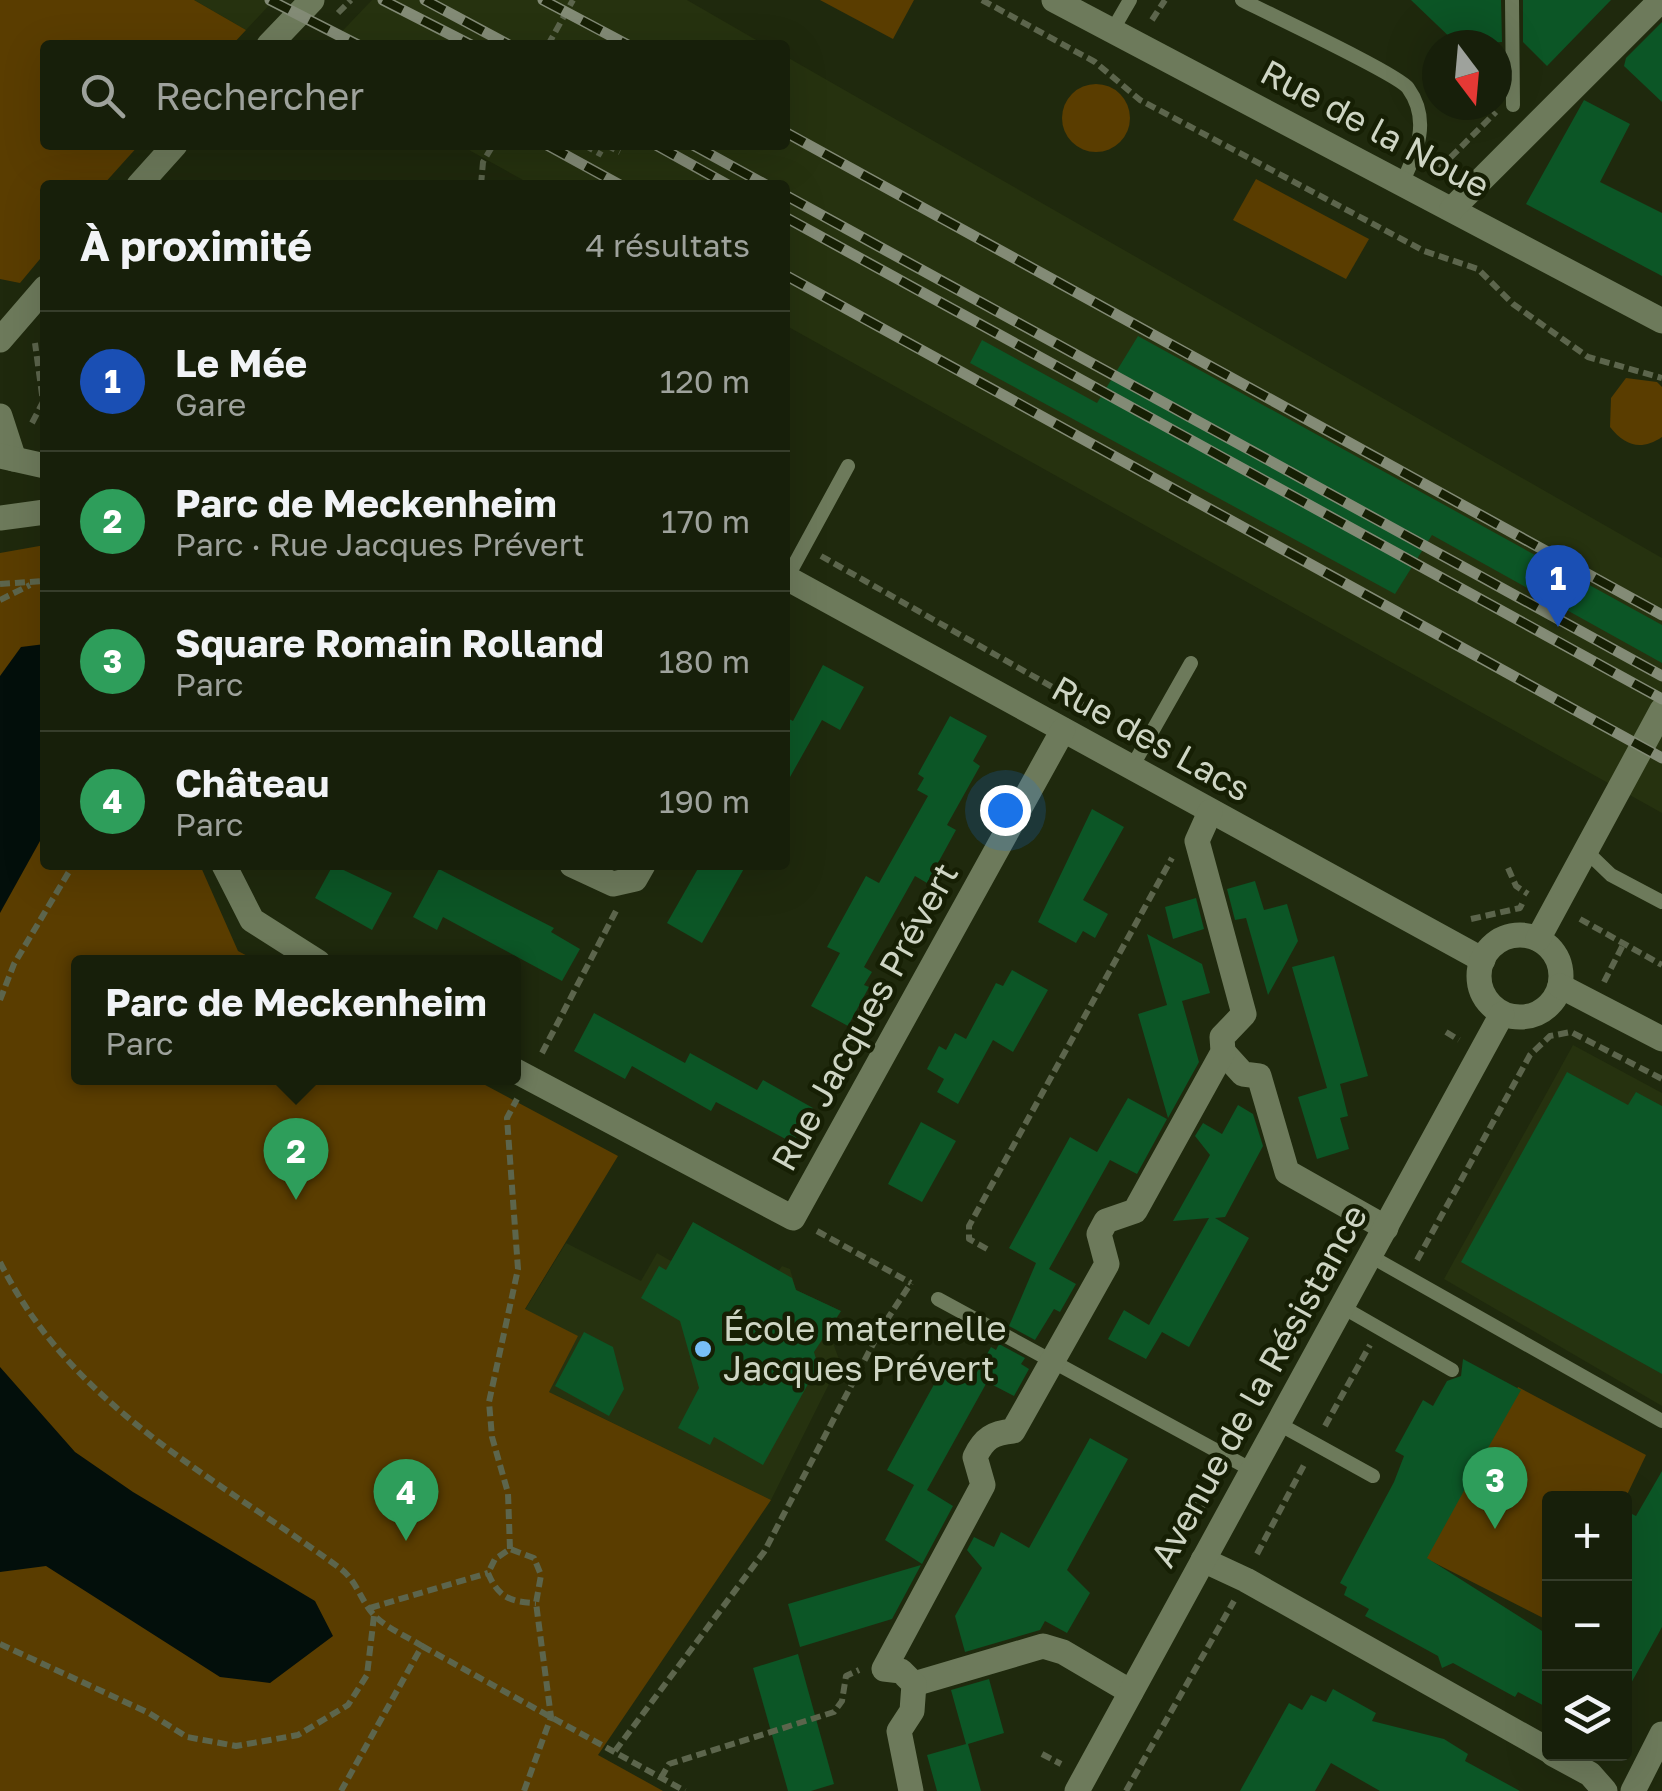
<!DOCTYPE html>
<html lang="fr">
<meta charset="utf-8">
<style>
body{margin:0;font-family:"Golos Text",sans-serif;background:#202713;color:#f1f3f6}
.controls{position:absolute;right:30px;bottom:30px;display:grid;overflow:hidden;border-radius:10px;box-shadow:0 10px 40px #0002}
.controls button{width:90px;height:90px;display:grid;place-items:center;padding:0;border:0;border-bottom:2px solid #363d2b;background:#171f0a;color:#f1f3f6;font:50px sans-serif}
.compass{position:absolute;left:1422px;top:30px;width:90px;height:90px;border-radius:50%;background:#171f0a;box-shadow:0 10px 40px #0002;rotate:164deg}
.you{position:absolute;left:1005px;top:810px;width:35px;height:35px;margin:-25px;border:8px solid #fff;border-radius:50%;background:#1a73e8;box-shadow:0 0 0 15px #1a73e833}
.badge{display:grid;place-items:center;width:65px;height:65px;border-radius:50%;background:#db2777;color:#fff;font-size:32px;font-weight:700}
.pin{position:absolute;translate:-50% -82px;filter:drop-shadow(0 2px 5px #0008)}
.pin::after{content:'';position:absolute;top:52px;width:35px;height:30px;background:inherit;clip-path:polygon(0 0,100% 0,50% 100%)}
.popup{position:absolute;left:71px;top:955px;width:450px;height:130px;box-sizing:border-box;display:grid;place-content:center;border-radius:10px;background:#171f0a;filter:drop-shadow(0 2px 8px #0005);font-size:32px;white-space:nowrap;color:#9ea29c}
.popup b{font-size:38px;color:#f1f3f6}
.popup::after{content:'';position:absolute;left:50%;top:100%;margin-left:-20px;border:20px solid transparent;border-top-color:#171f0a}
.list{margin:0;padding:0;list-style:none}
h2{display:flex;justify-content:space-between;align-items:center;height:130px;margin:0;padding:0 40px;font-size:42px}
h2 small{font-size:32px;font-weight:400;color:#9ea29c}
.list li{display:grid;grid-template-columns:65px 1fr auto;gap:30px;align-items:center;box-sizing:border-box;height:140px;padding:0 40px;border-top:2px solid #363d2b}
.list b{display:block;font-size:38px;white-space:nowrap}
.list p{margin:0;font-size:32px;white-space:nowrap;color:#9ea29c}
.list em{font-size:32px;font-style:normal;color:#9ea29c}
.icon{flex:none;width:55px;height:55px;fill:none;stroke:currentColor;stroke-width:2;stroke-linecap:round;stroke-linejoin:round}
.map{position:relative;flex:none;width:1662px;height:1791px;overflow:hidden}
.search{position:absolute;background:#171f0a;box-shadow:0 10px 40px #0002;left:40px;top:40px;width:750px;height:110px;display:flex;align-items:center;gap:25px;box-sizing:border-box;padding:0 35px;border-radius:10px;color:#9ea29c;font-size:38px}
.panel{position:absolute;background:#171f0a;box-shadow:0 10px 40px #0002;left:40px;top:180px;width:750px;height:690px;border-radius:10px}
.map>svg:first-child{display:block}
</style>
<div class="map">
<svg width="1662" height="1791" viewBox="0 0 1662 1791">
<rect width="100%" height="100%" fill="#1f290d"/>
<g fill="#26320f">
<path d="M194 0H274L246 30Z"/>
<path d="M372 0H687L765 45H329Z"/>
<path d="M785 56 1662 558V813L785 325V185H532L460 145H785Z"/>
<path d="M1573 1045 1662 1093V1406L1444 1279Z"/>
<path d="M693 1222 777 1273 782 1266 790 1269 796 1290 841 1311 829 1332 840 1362 771 1500 549 1392 525 1310 566 1243 641 1281 657 1253 671 1261Z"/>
</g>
<g fill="#5a3d00">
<path d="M0 0H194L246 30 232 45H45V145H139L103 185H45V253L20 283 0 279Z"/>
<path d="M820 0H914L893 39Z"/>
<circle cx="1096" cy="118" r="34"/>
<path d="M1256 179 1369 239 1346 279 1233 220Z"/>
<path d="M1626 378 1657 382 1662 387V437C1641 451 1625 446 1610 427L1611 398Z"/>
<path d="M45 545V865H200L238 951 259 962H79V1078H472L618 1156 525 1309 578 1336 549 1392 771 1500 598 1755 663 1791H0V553Z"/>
<path d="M1518 1387 1646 1455 1625 1499 1550 1498 1549 1621 1425 1558Z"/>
</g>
<g fill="#030f0b">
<path d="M45 644V832L0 913V676L21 647Z"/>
<path d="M0 1367 75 1452 133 1492 315 1601 333 1636 270 1683 220 1677 46 1566 0 1572Z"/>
</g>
<g fill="#0c5626">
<path d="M1411 0H1501L1502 42 1458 45Z"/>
<path d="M1523 0H1611L1547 66 1523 42Z"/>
<path d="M1662 22V102L1624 66 1626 58Z"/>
<path d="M1584 100 1630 124 1600 182 1662 213V276L1526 204Z"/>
<path d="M1138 336 1662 625V663L1432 535 1395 594 970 363 982 340 1097 403Z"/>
<path d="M823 665 864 687 840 730 822 720 785 786V717L793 721Z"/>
<path d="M950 716 987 736 973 761 980 766 947 825 956 830 927 883 915 876 864 967 872 972 864 985 869 987 848 1026 811 1006 840 953 827 947 866 876 879 883 928 796 917 790 924 778 918 774Z"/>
<path d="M1092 809 1124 827 1083 900 1108 914 1095 938 1083 931 1076 943 1038 922Z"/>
<path d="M333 865 392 893 372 930 315 898Z"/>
<path d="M700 865H746L702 943 667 923Z"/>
<path d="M439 869 554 928 551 932 580 949 562 981 443 917 437 930 413 917Z"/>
<path d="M1255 881 1264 910 1287 904 1298 941 1268 995 1246 918 1235 920 1227 889Z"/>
<path d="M1196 898 1204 929 1173 939 1165 907Z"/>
<path d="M1147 934 1202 964 1210 993 1182 1001 1199 1062 1168 1118 1138 1014 1167 1005Z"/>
<path d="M1334 956 1368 1076 1340 1084 1348 1116 1340 1118 1349 1149 1317 1159 1298 1097 1327 1088 1292 967Z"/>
<path d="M1012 970 1048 990 1013 1052 993 1040 958 1104 937 1092 944 1079 927 1069 939 1046 946 1050 955 1033 966 1039 996 983 1003 986Z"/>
<path d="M594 1013 685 1063 690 1053 757 1090 763 1080 813 1108 793 1143 716 1102 711 1111 632 1066 625 1079 574 1051Z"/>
<path d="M1567 1072 1628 1105 1636 1092 1662 1106V1374L1461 1262Z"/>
<path d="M1128 1098 1167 1119 1137 1174 1110 1160 1049 1269 1076 1284 1060 1312 1054 1309 1035 1340 1009 1326 1036 1263 1009 1248 1070 1137 1097 1152Z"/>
<path d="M1238 1105 1253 1114 1263 1146 1225 1217 1215 1218 1249 1238 1189 1347 1162 1332 1146 1359 1108 1339 1124 1310 1149 1325 1209 1218 1173 1221 1210 1155 1195 1136 1203 1123 1222 1134Z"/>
<path d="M921 1122 956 1141 922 1202 888 1184Z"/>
<path d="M693 1222 792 1278 796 1290 841 1311 814 1352 818 1366 763 1465 714 1437 710 1445 678 1428 699 1388 680 1321 641 1298 659 1266 666 1270Z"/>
<path d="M584 1332 613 1347 624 1389 609 1416 555 1386Z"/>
<path d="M999 1344 1025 1358 1021 1364 1029 1369 1014 1396 987 1382 927 1490 953 1506 922 1564 885 1540 914 1485 887 1470 948 1359 976 1374 991 1347 996 1350Z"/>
<path d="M1463 1359 1521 1390 1480 1462 1484 1473 1471 1478 1427 1558 1550 1636V1709L1518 1692 1515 1697 1453 1663 1442 1668 1438 1656 1365 1616 1369 1609 1344 1595 1347 1587 1340 1583 1394 1482 1404 1456 1395 1451 1423 1400 1433 1406 1447 1381 1461 1376Z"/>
<path d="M1090 1438 1128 1459 1067 1570 1090 1593 1067 1633 1045 1621 1040 1630 965 1652 955 1616 982 1568 967 1550 974 1537 994 1547 1001 1532 1029 1548Z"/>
<path d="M1662 1471V1627L1624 1696V1510L1636 1516Z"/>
<path d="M921 1565 892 1619 800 1647 788 1604Z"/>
<path d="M798 1654 834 1784 811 1791H788L753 1668Z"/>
<path d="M989 1679 1004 1733 968 1744 981 1791H937L927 1755 966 1744 951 1690Z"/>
<path d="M1333 1689 1376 1713 1372 1721 1444 1739 1468 1754 1465 1761 1520 1791H1380L1331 1763 1315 1791H1240L1289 1703 1302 1710 1311 1695 1326 1702Z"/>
</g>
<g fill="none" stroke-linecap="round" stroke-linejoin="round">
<g stroke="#5c654c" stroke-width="6" stroke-dasharray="10 5" stroke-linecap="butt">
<path d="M982 0 1095 62 1140 100 1424 251 1478 269 1513 304 1588 357 1662 378"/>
<path d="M338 13 351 0"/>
<path d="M1152 20 1165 0"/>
<path d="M548 45 573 0"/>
<path d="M584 145 602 155"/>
<path d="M606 145 620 152"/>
<path d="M1440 168 1496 112"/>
<path d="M481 185 483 162 493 145"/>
<path d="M32 423 43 402 35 343"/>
<path d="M821 556 1093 710"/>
<path d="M0 584 45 581"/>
<path d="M0 600 30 585"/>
<path d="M1508 868 1516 886 1528 894"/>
<path d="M1471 919 1520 908 1523 902"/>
<path d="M1580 919 1662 965"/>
<path d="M1604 982 1624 943"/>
<path d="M0 1000 14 964 73 865"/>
<path d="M1446 1032 1459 1040"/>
<path d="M542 1053 617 909"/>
<path d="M817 1231 911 1283"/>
<path d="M987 1249 969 1239V1226L1172 858"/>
<path d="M1417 1260 1530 1055 1550 1036 1571 1032 1662 1079"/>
<path d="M0 1262C72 1408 216 1477 341 1569 358 1582 362 1605 377 1618 389 1629 408 1637 422 1646L341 1791"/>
<path d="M1325 1426 1370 1345"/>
<path d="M1187 1501 1204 1510"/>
<path d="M510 1549 508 1493 492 1437 489 1402 518 1269 507 1118 517 1099"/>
<path d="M1257 1554 1305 1463"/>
<path d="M370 1608 488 1573"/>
<path d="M0 1644 149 1713 187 1737 236 1746 298 1735 348 1705 367 1675 374 1616"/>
<path d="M422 1646 685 1791"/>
<path d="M615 1751 764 1552 882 1327 911 1283"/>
<path d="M1042 1754 1061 1764"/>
<path d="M661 1778 669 1764 834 1712 842 1701 846 1676 859 1670"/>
<path d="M524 1791 551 1717 536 1603 541 1575 534 1558 510 1549 495 1559 488 1573C498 1597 510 1602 536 1603"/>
<path d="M1126 1791 1234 1601"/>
</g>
<g stroke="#6d7a5b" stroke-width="14">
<path d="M1242 0C1267 13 1398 74 1408 88 1431 120 1417 152 1402 183"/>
<path d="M1512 0 1513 105"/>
<path d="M1112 31 1130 0"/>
<path d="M787 578 848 466"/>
<path d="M1132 767 1191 663"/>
<path d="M1585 850 1611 875 1662 902"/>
<path d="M1372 1257 1662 1421"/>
<path d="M938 1299 1252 1470"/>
<path d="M1344 1308 1452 1370"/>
<path d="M1279 1424 1373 1476"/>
</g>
<g stroke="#6d7a5b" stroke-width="25">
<path d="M1054 0 1662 321"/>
<path d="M1452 209 1661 0"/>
<path d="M0 416 14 459"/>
<path d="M0 456 45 466"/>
<path d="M0 518 45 512"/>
<path d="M785 577 1483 960"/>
<path d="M224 865 252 920 318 962"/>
<path d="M572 865 613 884 635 879 643 865"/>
<circle cx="1520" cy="976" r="41"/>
<path d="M1538 939 1662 710"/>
<path d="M1560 986 1662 1039"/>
<path d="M1223 1052 1243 1074 1259 1076 1287 1172 1386 1228"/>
<path d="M514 1070 793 1218 1063 730"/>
<path d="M1203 1560 1246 1580 1550 1751"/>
<path d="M914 1684 1043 1646 1063 1652 1131 1692"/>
<path d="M1553 1754 1590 1774 1605 1791"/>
<path d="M911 1791 899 1731 912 1711 914 1684 901 1671 884 1669 983 1485 975 1457C984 1438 993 1433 1013 1431L1107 1264 1099 1234 1106 1221 1135 1211 1223 1052 1222 1037 1244 1014 1197 841 1210 812"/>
<path d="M1077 1791 1502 1014"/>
<path d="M1633 1791 1662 1734"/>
</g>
<g stroke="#6d7a5b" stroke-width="25">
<path d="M269 45 312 0"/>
<path d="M139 185 175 145"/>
<path d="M0 340 45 288"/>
</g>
<defs>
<g id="rail">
<path d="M270 0 358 45"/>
<path d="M383 0 471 45"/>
<path d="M425 0 509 45"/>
<path d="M543 0 628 45"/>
<path d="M785 132 1662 615"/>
<path d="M547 145 620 185"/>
<path d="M656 145 728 185"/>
<path d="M693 145 766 185"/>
<path d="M785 195 1662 676"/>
<path d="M785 217 1662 699"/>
<path d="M785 275 1662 758"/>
</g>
</defs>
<use href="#rail" stroke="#838b76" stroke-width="11"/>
<use href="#rail" stroke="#161f04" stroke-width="8" stroke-dasharray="22" stroke-linecap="butt"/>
</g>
<circle fill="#78bff8" stroke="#161f04" stroke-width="4" cx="703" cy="1349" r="10"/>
<g text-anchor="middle" stroke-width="9" stroke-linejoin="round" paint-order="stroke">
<g font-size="35" fill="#ced5c4" stroke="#161f04">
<text transform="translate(1375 129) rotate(28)" y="12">Rue de la Noue</text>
<text transform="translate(1151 739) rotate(29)" y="12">Rue des Lacs</text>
<text transform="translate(865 1017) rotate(-61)" y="12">Rue Jacques Prévert</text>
<text transform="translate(1259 1386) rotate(-61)" y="12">Avenue de la Résistance</text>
</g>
<g font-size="35" fill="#ced5c4" stroke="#161f04" text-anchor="start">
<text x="723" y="1341">École maternelle<tspan x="723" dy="40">Jacques Prévert</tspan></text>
</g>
</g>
</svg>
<div class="controls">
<button>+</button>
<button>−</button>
<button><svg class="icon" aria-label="layers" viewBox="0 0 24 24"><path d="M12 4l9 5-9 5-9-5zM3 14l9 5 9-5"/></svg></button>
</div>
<svg class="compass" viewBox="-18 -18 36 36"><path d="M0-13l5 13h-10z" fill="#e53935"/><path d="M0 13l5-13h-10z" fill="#9ea29c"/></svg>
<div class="you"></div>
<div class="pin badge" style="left:1558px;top:627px;background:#1a4fb4">1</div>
<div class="pin badge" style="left:296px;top:1200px;background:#2e9e5b">2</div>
<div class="popup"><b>Parc de Meckenheim</b>Parc</div>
<div class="pin badge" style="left:1495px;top:1529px;background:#2e9e5b">3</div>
<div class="pin badge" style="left:406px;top:1541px;background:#2e9e5b">4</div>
<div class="search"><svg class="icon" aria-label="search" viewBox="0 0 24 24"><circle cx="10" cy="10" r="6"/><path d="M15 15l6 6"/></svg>Rechercher</div>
<section class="panel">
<h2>À proximité<small>4 résultats</small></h2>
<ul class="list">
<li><span class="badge" style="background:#1a4fb4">1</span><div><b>Le Mée</b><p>Gare</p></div><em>120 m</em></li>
<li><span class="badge" style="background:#2e9e5b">2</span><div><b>Parc de Meckenheim</b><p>Parc · Rue Jacques Prévert</p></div><em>170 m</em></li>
<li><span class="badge" style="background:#2e9e5b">3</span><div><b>Square Romain Rolland</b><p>Parc</p></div><em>180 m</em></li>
<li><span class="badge" style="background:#2e9e5b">4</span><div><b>Château</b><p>Parc</p></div><em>190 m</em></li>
</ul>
</section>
</div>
